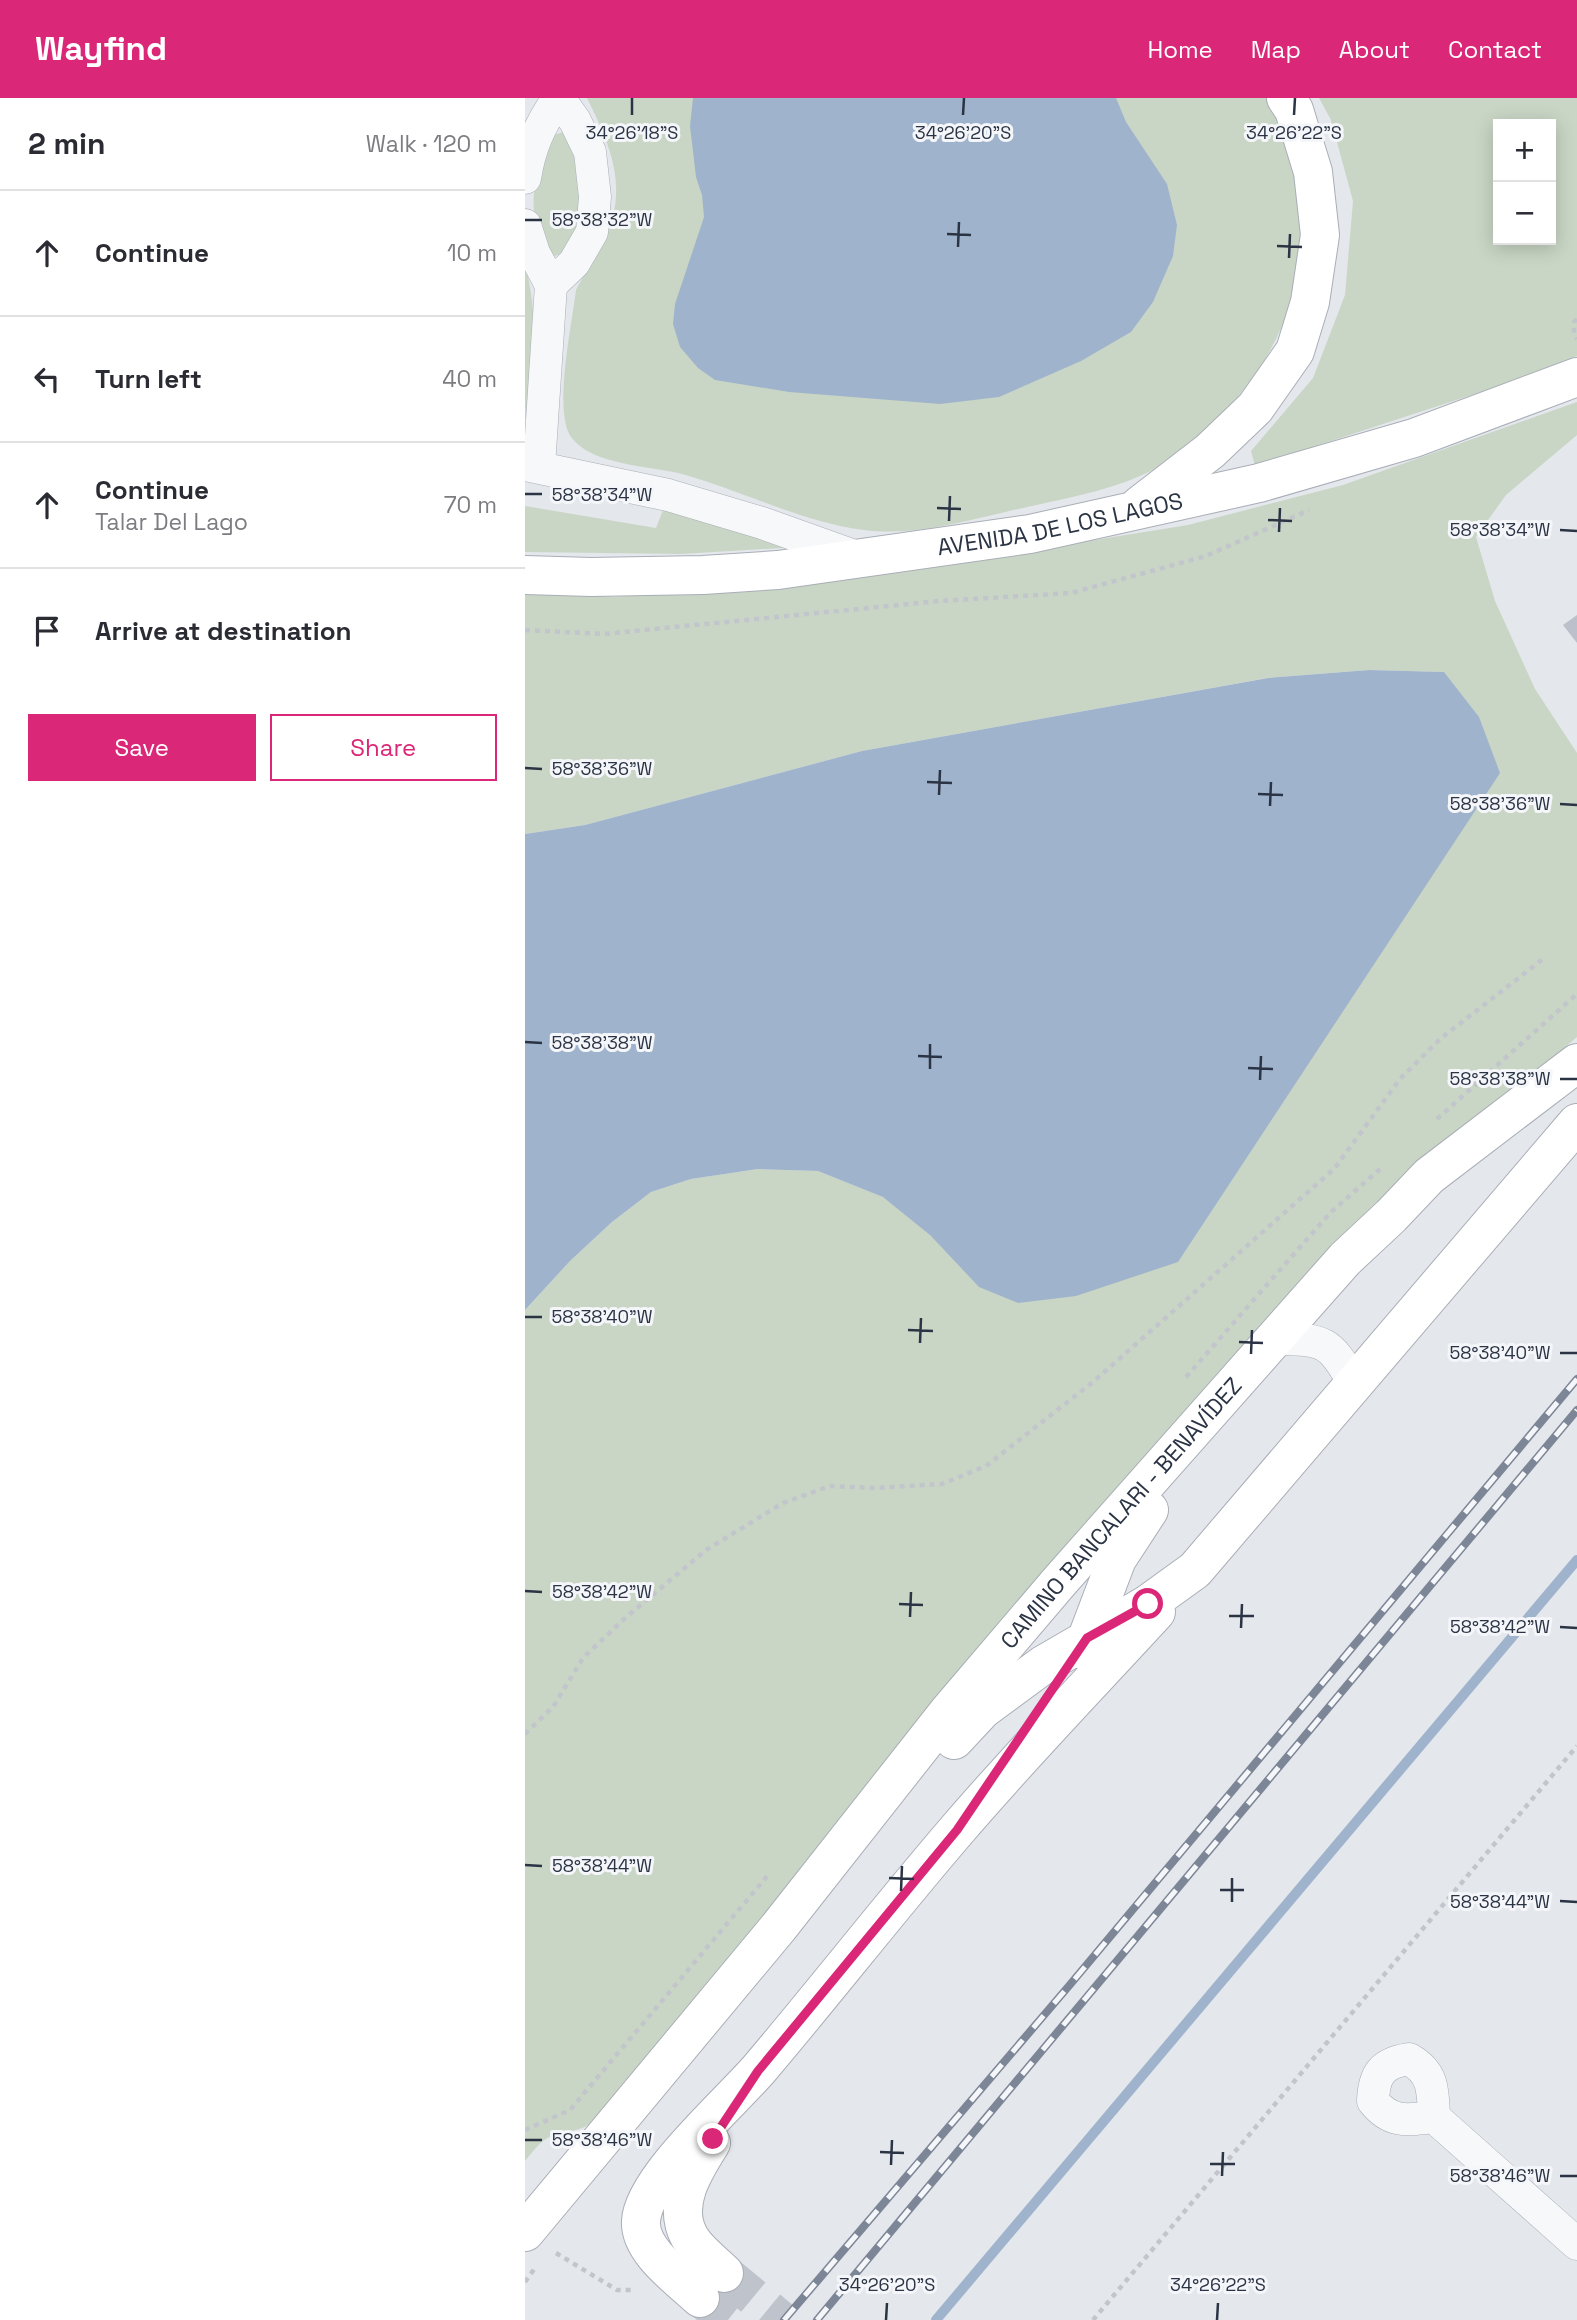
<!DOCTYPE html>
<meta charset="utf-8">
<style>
body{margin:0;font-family:"Space Grotesk",sans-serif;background:#f7f7f7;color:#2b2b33}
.controls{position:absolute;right:21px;top:21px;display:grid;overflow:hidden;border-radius:0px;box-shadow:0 4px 18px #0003}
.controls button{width:63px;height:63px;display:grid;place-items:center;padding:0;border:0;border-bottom:2px solid #e1e1e2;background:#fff;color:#2b2b33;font:35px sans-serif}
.stop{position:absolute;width:21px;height:21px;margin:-16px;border:5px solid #db2777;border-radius:50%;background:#fff}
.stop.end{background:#db2777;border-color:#fff;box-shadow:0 2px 7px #0008}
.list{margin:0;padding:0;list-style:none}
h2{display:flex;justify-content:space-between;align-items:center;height:91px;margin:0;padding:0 28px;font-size:30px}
h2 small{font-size:23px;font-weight:400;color:#7c7c81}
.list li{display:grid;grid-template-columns:46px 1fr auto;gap:21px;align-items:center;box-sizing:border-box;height:126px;padding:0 28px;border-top:2px solid #e1e1e2}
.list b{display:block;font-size:26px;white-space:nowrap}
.list p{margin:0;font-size:23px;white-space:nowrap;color:#7c7c81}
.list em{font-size:23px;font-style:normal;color:#7c7c81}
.actions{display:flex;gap:14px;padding:21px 28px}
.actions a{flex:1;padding:16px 0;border:2px solid #db2777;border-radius:0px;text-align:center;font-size:24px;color:#db2777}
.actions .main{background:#db2777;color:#fff}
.icon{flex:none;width:38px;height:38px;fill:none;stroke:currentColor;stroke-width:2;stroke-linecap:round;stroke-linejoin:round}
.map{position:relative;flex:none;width:1052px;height:2222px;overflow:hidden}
header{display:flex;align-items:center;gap:42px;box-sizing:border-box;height:98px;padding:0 35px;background:#db2777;color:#fff}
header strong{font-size:33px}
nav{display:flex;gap:38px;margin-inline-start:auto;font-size:24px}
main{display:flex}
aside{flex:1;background:#fff}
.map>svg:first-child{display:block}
</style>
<header>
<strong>Wayfind</strong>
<nav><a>Home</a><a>Map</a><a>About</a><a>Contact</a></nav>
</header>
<main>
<aside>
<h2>2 min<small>Walk · 120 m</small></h2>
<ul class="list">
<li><svg class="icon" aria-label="ahead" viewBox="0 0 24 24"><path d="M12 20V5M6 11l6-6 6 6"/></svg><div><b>Continue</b></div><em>10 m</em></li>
<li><svg class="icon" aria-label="left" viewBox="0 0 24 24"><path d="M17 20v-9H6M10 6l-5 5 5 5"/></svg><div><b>Turn left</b></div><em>40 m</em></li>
<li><svg class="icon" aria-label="ahead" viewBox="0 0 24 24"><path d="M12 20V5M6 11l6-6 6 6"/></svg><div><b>Continue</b><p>Talar Del Lago</p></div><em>70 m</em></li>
<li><svg class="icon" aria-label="arrive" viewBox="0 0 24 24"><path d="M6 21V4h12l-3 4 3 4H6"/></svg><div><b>Arrive at destination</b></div></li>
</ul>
<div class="actions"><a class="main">Save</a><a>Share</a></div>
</aside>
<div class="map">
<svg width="1052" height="2222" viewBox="0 0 1052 2222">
<rect width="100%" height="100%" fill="#e4e7ec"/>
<g fill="#c9d6c5" fill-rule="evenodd">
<path d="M62 0H747C760 39 778 86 778 127 777 215 735 288 668 343 659 350 650 359 640 365 598 391 545 399 498 410 447 421 392 439 339 432 276 424 218 393 157 376 125 368 66 367 46 339 28 313 47 226 51 192 58 177 69 165 76 150 105 93 88 53 62 0Z"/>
<path d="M794 0H1052V258L965 291 730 368 726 353 788 280 820 197 828 103 806 22ZM973 26H1026V142H973Z"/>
<path d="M38 34C61 46 60 117 49 139 45 147 38 155 30 158L23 154C19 142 13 130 10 117 4 90 19 62 29 37Z"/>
<path d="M0 166C13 216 12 272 0 322Z"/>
<path d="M1052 304V337L981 397 951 439 970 503 1010 591 1052 655V939L935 1037 66 2025C53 2035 38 2032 24 2039 14 2044 7 2055 0 2063V1212L45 1163 87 1124 126 1094 166 1081 233 1071 293 1073 359 1099 406 1138 919 574 843 572 742 580 337 653 60 727 0 736V494L88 499 219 490 495 454 663 427 818 387Z"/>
<path d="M140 407 208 428 258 450 156 456 0 454V408L131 430Z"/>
</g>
<g fill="#9fb4cc">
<path d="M168 0H591L601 24 642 86 652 127 648 158 628 204 606 234 556 263 474 299 415 306 264 294 190 282 173 270 155 249 148 226 150 206 179 119 177 97 171 79 165 28Z"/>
<path d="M844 572 919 574 954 619 975 675 653 1164 551 1198 493 1205 454 1189 406 1138 358 1099 293 1073 233 1071 166 1081 126 1094 87 1124 45 1163 0 1212V736L60 727 337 653 743 580Z"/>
</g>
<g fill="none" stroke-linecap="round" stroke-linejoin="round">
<path stroke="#9fb4cc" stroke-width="10" d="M411 2222 1052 1462"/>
</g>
<path fill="#bbc0ca" d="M1052 517V545L1038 527Z"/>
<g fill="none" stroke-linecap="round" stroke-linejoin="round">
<g stroke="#bfc3cb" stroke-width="38" stroke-dasharray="38 19" stroke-linecap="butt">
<path d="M199 2175 256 2222"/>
<path d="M175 2200 203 2222"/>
</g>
<defs>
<g id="street">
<path d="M0 80C5 48 15 27 33 0"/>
<path d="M0 127 9 155 26 187 49 165 67 134 70 99 65 54 50 23 34 0"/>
<path d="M0 367 143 397 237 425 335 460"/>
<path d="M14 368 26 187"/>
<path d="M750 1241C800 1242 803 1241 829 1285"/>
<path d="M909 2019C883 2022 866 2026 848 2003 849 1976 857 1965 884 1961 909 1975 908 1993 909 2019L1052 2146"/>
</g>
<g id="secondary">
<path d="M615 407 685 353 730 310 770 253 785 204 795 137 788 74 769 12 761 0"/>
<path id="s1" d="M0 477 66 479 178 477 253 472 505 436 734 385 889 340 1052 279"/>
<path d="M554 1551 562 1540 592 1461 624 1412"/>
<path d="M429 1642 457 1612 518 1567 623 1506 670 1472 1052 1025"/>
<path d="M186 2045C169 2072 147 2106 164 2138 171 2152 188 2164 199 2175"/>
<path id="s2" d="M0 2134 253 1830 424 1613 534 1484 820 1161 866 1118 904 1078 1052 965"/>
<path d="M175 2200C155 2181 114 2153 116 2123 118 2081 206 2004 235 1970 301 1892 364 1811 431 1733 495 1658 564 1587 631 1514"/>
</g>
</defs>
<use href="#street" stroke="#a9aeb7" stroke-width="33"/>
<use href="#secondary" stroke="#a9aeb7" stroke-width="40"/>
<g stroke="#c2c5cb" stroke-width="4.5" stroke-dasharray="5 5" stroke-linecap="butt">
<path d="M1052 221 1049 224V235L1052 241"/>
<path d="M0 532 79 536 414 503 546 495 681 458 784 412"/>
<path d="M912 1021 1052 896"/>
<path d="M661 1279 805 1115 855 1071"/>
<path d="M0 1636 28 1609 58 1560 99 1521 181 1452 258 1405 305 1388 350 1390 417 1386 461 1368 568 1284 809 1071 875 981 915 941 1018 861"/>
<path d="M0 2032 45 2012 244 1776"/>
<path d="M31 2155 92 2192H110"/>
<path d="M0 2184 10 2170"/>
<path d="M568 2222 1052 1648"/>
</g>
<use href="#street" stroke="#f7f8fa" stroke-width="32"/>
<use href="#secondary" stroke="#fff" stroke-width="38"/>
<defs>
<g id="rail">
<path d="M259 2222 543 1889 1052 1281"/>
<path d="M292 2222 1052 1312"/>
</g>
</defs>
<use href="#rail" stroke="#7d8696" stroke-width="8"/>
<use href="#rail" stroke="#f4f6f9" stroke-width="5" stroke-dasharray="16" stroke-linecap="butt"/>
</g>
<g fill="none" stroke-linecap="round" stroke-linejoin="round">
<path stroke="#db2777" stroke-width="9" d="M188 2041 233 1973 432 1732 562 1540 623 1506"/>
</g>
<path fill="none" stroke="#2b3445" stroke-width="2.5" d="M107 17V0M438 17 439 0M769 17 770 0M0 122H17M422 136 446 137M752 148 777 149M433 149 434 124M764 160 765 136M0 396H17M412 410 436 411M743 422 767 423M424 423 425 398M1035 432 1052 433M754 434 755 410M0 670 17 671M402 684 427 685M733 696 758 697M414 697 415 672M1035 706 1052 707M745 708 746 684M0 944 17 945M393 958 417 959M723 970 748 971M405 971V946M1035 981H1052M735 982 736 958M0 1219H17M383 1232 408 1233M714 1244 738 1245M395 1245 396 1220M1035 1255H1052M726 1256 727 1232M0 1493 17 1494M374 1506 398 1507M704 1518H729M385 1519 386 1494M1035 1529 1052 1530M716 1530 717 1506M0 1767 17 1768M364 1780 389 1781M695 1792H719M376 1793 377 1768M1035 1803 1052 1804M707 1804V1780M0 2042H17M355 2054 379 2055M685 2066H710M366 2067 367 2042M697 2078 698 2054M1035 2078H1052M361 2222 362 2205M692 2222 693 2205"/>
<g text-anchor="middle" stroke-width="6" stroke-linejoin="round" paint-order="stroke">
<g font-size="23" fill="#2b3445" stroke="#f4f6f9">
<text dy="8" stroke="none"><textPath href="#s1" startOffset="539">AVENIDA DE LOS LAGOS</textPath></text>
<text dy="8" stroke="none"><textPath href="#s2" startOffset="934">CAMINO BANCALARI - BENAVÍDEZ</textPath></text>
</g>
</g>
<g font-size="18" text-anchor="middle" fill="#2b3445" stroke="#f4f6f9" stroke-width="6" stroke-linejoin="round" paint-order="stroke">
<text x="107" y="41">34°26'18"S</text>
<text x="438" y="41">34°26'20"S</text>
<text x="769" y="41">34°26'22"S</text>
<text x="77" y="128">58°38'32"W</text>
<text x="77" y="403">58°38'34"W</text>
<text x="975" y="438">58°38'34"W</text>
<text x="77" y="677">58°38'36"W</text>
<text x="975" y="712">58°38'36"W</text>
<text x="77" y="951">58°38'38"W</text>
<text x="975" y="987">58°38'38"W</text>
<text x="77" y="1225">58°38'40"W</text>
<text x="975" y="1261">58°38'40"W</text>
<text x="77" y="1500">58°38'42"W</text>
<text x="975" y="1535">58°38'42"W</text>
<text x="77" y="1774">58°38'44"W</text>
<text x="975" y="1810">58°38'44"W</text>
<text x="77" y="2048">58°38'46"W</text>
<text x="975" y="2084">58°38'46"W</text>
<text x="362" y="2193">34°26'20"S</text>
<text x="693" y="2193">34°26'22"S</text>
</g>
</svg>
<div class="controls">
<button>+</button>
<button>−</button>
</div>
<div class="stop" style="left:623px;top:1506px"></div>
<div class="stop end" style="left:188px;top:2041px"></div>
</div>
</main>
